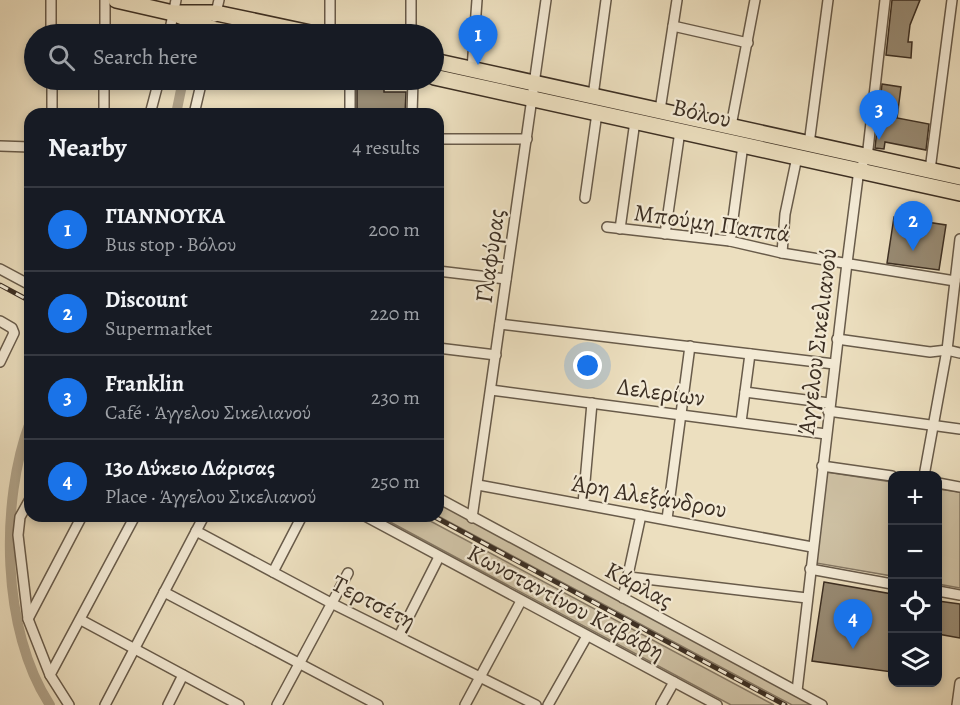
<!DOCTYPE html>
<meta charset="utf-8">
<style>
body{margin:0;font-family:Alegreya,serif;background:#242831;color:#f1f3f6}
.controls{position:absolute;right:18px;bottom:18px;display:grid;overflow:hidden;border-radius:12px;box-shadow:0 3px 9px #0003}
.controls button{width:54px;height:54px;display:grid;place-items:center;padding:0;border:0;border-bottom:2px solid #363941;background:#171b24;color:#f1f3f6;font:30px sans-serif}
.you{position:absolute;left:588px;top:366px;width:21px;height:21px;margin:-15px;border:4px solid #fff;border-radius:50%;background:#1a73e8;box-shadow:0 0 0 9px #1a73e833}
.badge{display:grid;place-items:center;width:39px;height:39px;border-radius:50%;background:#1a73e8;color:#fff;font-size:20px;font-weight:700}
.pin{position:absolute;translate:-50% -50px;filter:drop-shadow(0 2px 3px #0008)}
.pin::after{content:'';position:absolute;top:32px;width:21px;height:18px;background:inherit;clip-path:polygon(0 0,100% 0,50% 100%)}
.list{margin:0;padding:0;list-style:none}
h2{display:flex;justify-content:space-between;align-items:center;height:78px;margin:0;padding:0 24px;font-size:26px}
h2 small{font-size:20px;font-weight:400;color:#9ea1a6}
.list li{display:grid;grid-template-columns:39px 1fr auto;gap:18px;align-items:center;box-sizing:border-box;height:84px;padding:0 24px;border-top:2px solid #363941}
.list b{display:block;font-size:22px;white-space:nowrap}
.list p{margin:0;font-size:20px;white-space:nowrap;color:#9ea1a6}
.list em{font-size:20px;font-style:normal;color:#9ea1a6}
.icon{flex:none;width:33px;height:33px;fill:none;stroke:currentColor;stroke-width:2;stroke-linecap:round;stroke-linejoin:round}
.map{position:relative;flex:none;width:960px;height:705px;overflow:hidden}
.search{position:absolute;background:#171b24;box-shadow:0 3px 9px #0003;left:24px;top:24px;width:420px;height:66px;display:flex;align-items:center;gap:15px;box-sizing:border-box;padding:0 21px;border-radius:33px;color:#9ea1a6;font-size:22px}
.panel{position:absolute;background:#171b24;box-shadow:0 3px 9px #0003;left:24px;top:108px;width:420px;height:414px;border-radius:18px}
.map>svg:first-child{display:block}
</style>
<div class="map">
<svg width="960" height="705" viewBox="0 0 960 705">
<rect width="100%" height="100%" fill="#ecdfbf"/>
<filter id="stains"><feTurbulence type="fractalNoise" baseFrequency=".00333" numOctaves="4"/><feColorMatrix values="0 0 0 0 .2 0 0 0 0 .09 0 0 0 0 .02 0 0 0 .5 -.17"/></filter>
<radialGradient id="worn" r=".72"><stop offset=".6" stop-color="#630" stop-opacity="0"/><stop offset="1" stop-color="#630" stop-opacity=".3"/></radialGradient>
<g fill="#cec1a4" stroke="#857864" stroke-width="1.5">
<path d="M826 472 892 482V576L816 563Z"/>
<path d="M938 489 960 492V588L938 584Z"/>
<path d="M438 502 814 705H792L438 516Z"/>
<path d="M379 516H421L774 705H731Z"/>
</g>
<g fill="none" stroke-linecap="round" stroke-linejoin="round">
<g stroke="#b0a38a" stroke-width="10">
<path d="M176 114 183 80"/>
<path d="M30 422C0 501 1 631 50 705"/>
</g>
</g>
<g fill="#988b74" stroke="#3c2f23" stroke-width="1.5">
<path d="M892 0H920L910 25 908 42H912L911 58 886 55Z"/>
<path d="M357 80 367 89 378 86 384 88V92H406L405 114 357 111Z"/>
<path d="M882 84 901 87 897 118 929 124 926 150 885 142 884 149 875 148Z"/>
<path d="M894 217 946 225 939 270 887 263Z"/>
<path d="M824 582 892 594V672L812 661Z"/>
<path d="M938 601 960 604V638L938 634Z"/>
</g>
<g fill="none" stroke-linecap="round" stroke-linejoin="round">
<defs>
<g id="minor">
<path d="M51 0V34"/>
<path d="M411 0V34"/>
<path d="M215 17 219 0"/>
<path d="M673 26 748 43"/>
<path d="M105 34V0"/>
<path d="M169 34 176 0"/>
<path d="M330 34V0"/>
<path d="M472 69 477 0"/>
<path d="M52 80V114"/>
<path d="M350 80V114"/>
<path d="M593 96 606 0"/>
<path d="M660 110 677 0"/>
<path d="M104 114V80"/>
<path d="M150 114 159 80"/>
<path d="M194 114 202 80"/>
<path d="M412 114 413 80"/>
<path d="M731 126 755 0"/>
<path d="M438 139H527"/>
<path d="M809 144 828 0"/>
<path d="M0 146 30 147"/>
<path d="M930 170 952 0"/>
<path d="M585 198 597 113"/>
<path d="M607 227 730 241 782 253 955 281"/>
<path d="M620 229 635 121"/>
<path d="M665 234 680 131"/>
<path d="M730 241 743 145"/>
<path d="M782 253 785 214 797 157"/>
<path d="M0 269 30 285"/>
<path d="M438 271 506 279"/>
<path d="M0 321 12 328 14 333 0 362"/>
<path d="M500 324 834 364"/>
<path d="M837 339 930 352 947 350 960 353"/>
<path d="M438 348 496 355"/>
<path d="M491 390 826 434"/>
<path d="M745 392 829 403"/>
<path d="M828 411 960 429"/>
<path d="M741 422 750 354"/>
<path d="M822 466 892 476"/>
<path d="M924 476 947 350 960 239"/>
<path d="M938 483 960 487"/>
<path d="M478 485 812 547"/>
<path d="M438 498 822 705"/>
<path d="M30 499 20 517 18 535 28 619 50 675 69 705"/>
<path d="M583 504 592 403"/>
<path d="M365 516 717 705"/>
<path d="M472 518 546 0"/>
<path d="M667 519 690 346"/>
<path d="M196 531 331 603 536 705"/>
<path d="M810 569 892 584"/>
<path d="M273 572 302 516"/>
<path d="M629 577 807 598"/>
<path d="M938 591 960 595"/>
<path d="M164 592 378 705"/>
<path d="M623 598 641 515"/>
<path d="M28 619 82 516"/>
<path d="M81 620 239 705"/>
<path d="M399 636 439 557"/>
<path d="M50 675 135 516"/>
<path d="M797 691 847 263 858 177 868 149 885 0"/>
<path d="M105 705 204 516"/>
<path d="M168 705 183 675"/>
<path d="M277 705 348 573"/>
<path d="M465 705 521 601"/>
<path d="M548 705 587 636"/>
<path d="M661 705 674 682"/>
<path d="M957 705 960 683"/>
</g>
<g id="primary">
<path d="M116 0 173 13 213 29 237 34"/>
<path d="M173 13H216L315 34"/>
<path d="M434 61 960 177"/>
<path d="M434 77 960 193"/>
</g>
</defs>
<use href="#minor" stroke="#685b4a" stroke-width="12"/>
<use href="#primary" stroke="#3c2f23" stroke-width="18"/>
<use href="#minor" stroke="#f3ead5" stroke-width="9"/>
<use href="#primary" stroke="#ecdfbf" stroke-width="15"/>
<defs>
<g id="rail">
<path d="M0 285 30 301"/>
<path d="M433 516 785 705"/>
</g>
</defs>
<use href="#rail" stroke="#3c2f23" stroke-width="5"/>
<use href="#rail" stroke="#f3ead5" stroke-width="3" stroke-dasharray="9" stroke-linecap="butt"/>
</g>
<g text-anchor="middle" stroke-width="4.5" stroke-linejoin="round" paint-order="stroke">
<g font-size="24" fill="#3c2f23" stroke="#f3ead5">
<text transform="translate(702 113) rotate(13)" y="8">Βόλου</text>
<text transform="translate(712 223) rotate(8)" y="8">Μπούμη Παππά</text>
<text transform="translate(490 256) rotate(-82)" y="8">Γλαφύρας</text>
<text transform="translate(817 342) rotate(-83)" y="8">Άγγελου Σικελιανού</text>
<text transform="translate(661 392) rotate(8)" y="8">Δελερίων</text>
<text transform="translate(649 496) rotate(10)" y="8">Άρη Αλεξάνδρου</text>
<text transform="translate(639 585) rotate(28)" y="8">Κάρλας</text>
<text transform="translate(374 602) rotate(27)" y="8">Τερτσέτη</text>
<text transform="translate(566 602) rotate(28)" y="8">Κωνσταντίνου Καβάφη</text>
</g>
</g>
<rect width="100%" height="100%" filter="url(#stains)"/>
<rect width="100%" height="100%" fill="url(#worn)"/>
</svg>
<div class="controls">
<button>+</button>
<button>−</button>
<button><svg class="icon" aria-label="locate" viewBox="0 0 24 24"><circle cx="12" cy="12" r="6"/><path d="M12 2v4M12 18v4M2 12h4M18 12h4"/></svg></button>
<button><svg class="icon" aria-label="layers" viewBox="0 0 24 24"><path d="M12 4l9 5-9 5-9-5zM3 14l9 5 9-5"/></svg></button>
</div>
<div class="you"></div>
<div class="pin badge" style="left:478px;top:65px">1</div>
<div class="pin badge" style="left:913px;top:251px">2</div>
<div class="pin badge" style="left:879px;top:140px">3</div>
<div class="pin badge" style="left:853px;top:649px">4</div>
<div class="search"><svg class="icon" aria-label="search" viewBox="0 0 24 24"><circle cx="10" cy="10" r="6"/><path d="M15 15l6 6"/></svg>Search here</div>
<section class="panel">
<h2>Nearby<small>4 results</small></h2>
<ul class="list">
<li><span class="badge">1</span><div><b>ΓΙΑΝΝΟΥΚΑ</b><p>Bus stop · Βόλου</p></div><em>200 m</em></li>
<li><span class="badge">2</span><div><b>Discount</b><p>Supermarket</p></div><em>220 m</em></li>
<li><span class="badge">3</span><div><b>Franklin</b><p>Café · Άγγελου Σικελιανού</p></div><em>230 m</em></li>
<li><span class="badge">4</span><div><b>13ο Λύκειο Λάρισας</b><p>Place · Άγγελου Σικελιανού</p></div><em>250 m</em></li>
</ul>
</section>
</div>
